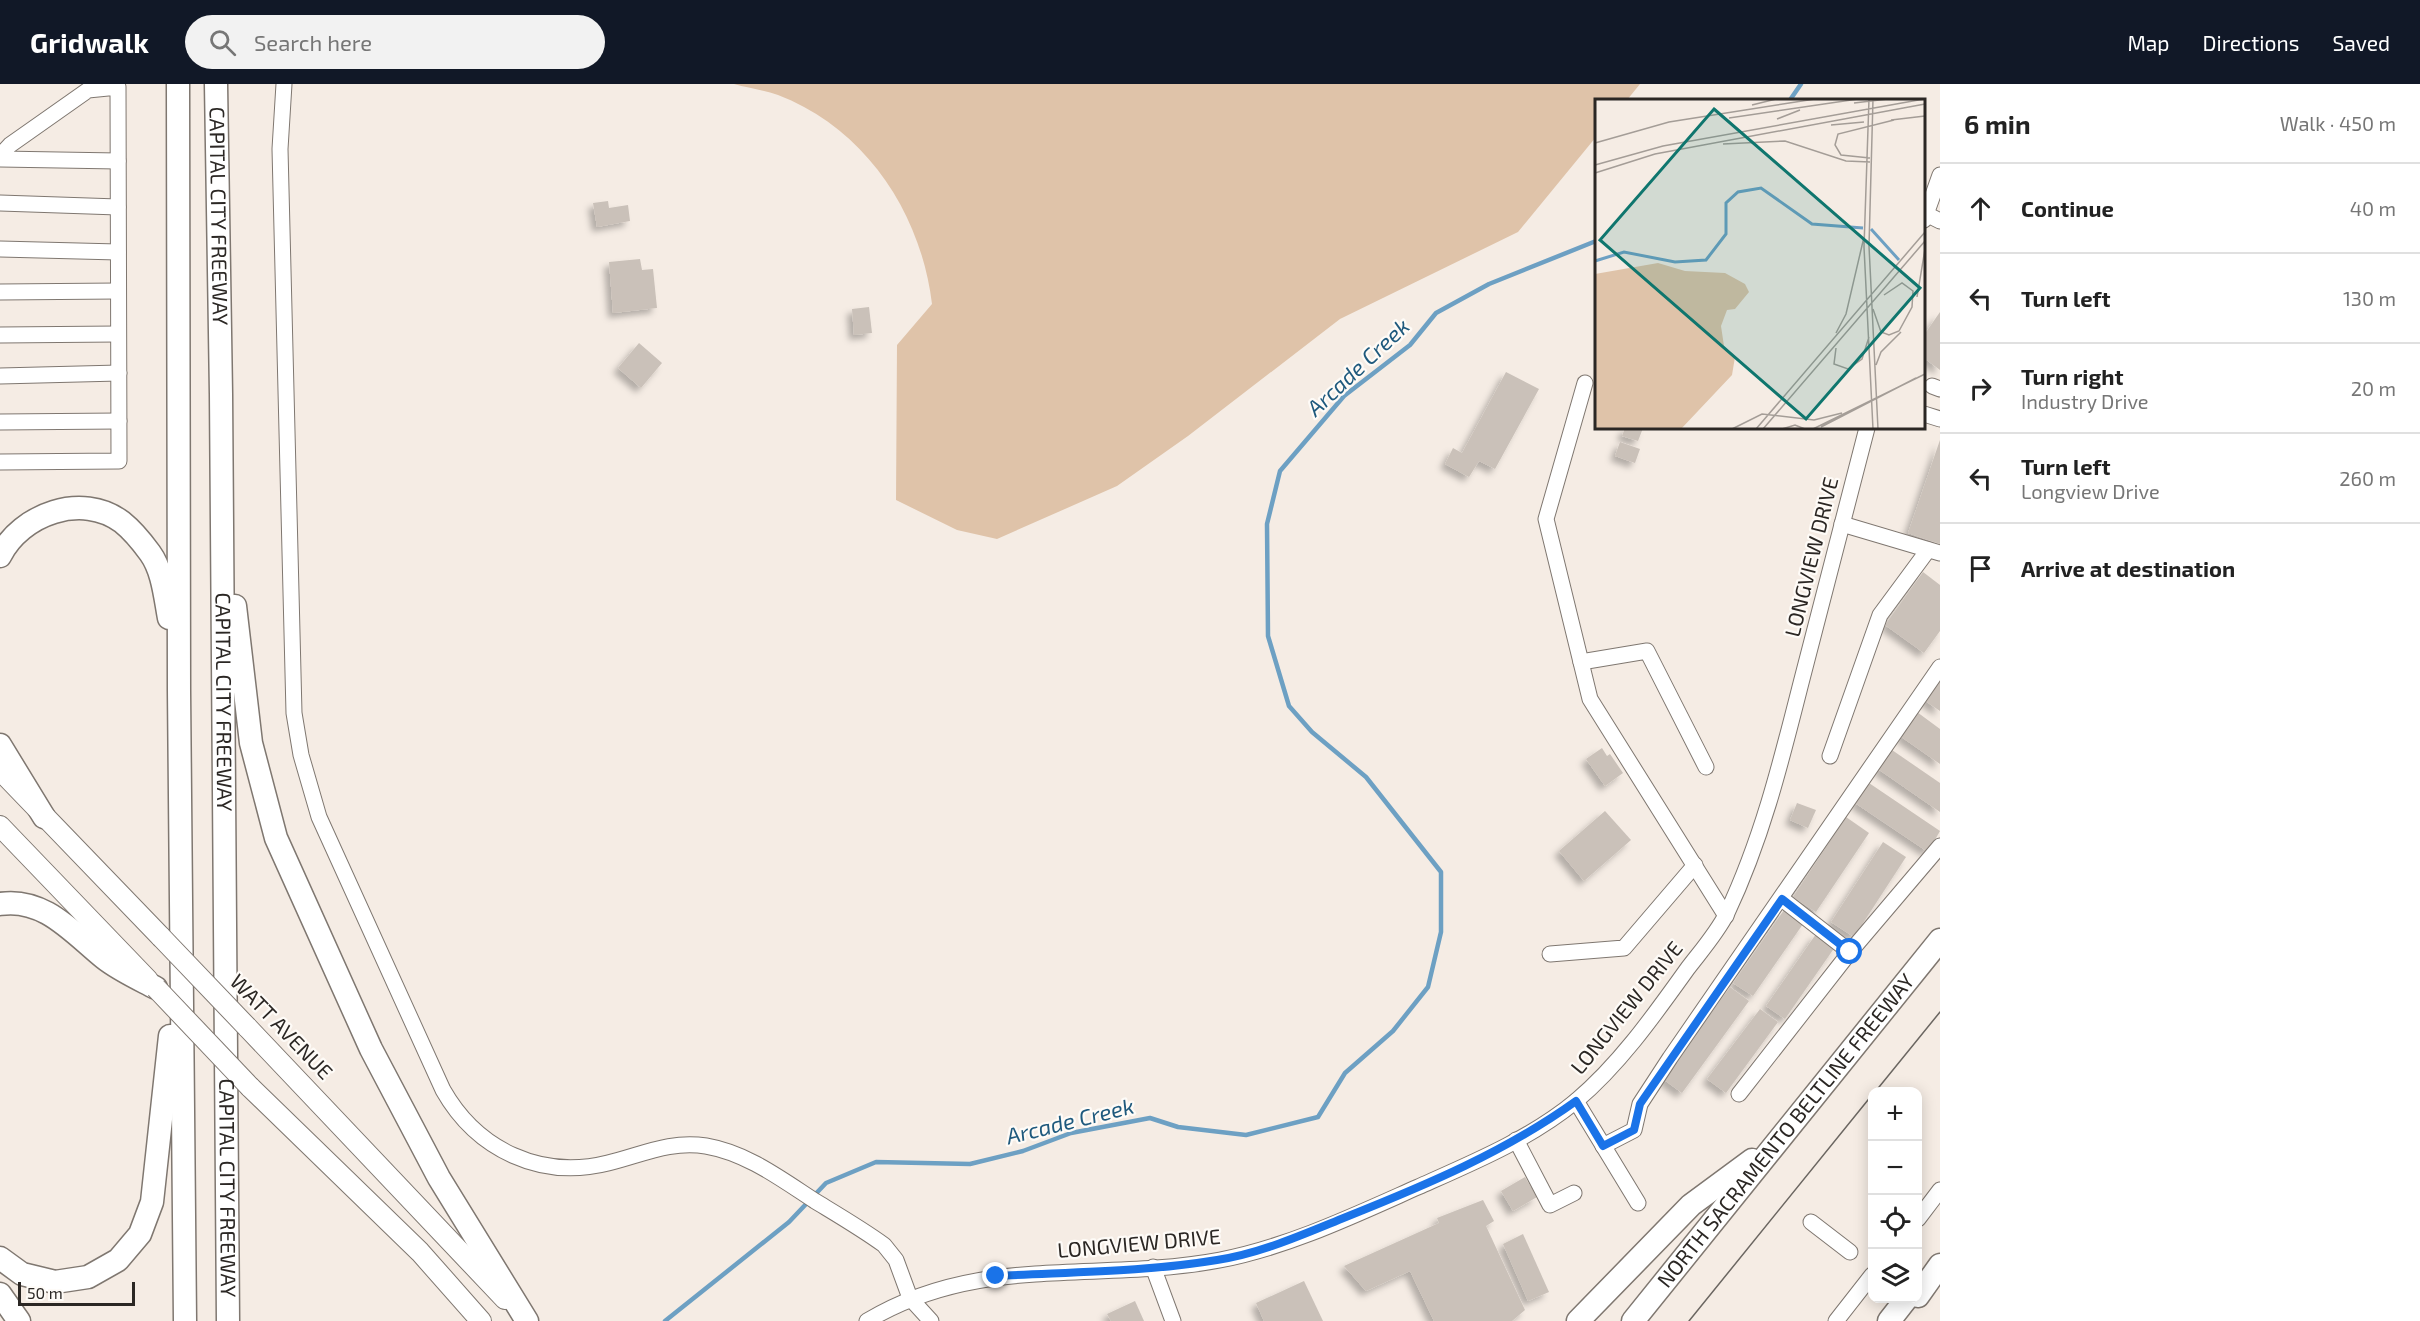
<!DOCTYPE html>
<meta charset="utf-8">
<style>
body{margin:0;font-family:"Exo 2",sans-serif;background:#f2f2f2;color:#222}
.controls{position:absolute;right:18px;bottom:18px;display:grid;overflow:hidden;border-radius:12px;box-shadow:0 3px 15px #0003}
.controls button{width:54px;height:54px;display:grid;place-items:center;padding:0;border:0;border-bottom:2px solid #e0e0e0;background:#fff;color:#222;font:30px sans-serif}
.scale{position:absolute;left:18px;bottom:15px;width:117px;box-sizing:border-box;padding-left:6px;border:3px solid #2b2724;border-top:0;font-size:16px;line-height:21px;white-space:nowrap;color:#2b2724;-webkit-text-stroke:4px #fefbf7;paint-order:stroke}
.stop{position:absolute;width:18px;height:18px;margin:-14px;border:4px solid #1a73e8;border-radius:50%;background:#fff}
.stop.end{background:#1a73e8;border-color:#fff;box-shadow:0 2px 6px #0008}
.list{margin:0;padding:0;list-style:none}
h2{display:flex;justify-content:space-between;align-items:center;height:78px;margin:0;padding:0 24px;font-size:26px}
h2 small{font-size:20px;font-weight:400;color:#767676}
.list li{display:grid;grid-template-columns:39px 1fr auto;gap:18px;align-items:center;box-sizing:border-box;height:90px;padding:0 24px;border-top:2px solid #e0e0e0}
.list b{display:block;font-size:22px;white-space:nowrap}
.list p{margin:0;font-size:20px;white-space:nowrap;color:#767676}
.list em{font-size:20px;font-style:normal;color:#767676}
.icon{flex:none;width:33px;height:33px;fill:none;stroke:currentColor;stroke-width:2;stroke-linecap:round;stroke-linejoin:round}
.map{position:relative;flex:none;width:1940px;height:1237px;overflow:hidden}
header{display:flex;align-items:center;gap:36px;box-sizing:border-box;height:84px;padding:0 30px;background:#111827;color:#fff}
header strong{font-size:28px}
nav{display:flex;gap:33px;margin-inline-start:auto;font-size:21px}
.search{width:420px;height:54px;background:#f2f2f2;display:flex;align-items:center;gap:15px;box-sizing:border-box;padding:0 21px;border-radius:33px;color:#767676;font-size:22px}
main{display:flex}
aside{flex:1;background:#fff}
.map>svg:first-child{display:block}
</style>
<header>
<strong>Gridwalk</strong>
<div class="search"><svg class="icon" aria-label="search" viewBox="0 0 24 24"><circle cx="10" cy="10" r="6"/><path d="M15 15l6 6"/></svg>Search here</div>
<nav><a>Map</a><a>Directions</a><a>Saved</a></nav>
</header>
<main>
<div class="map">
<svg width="1940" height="1237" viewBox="0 0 1940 1237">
<defs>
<filter id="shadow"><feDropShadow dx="-5" dy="5" stdDeviation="3" flood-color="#0004"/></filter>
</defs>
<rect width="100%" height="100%" fill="#f5ece4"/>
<path fill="#dfc3a9" d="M734 0H1640L1627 16H1596V53L1518 148 1340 235 1188 352 1117 402 997 455 957 446 896 416 897 261 932 220C921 129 866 45 778 11 764 6 748 4 734 0Z"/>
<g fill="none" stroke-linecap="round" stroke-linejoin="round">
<g stroke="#6da0c3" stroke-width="4.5">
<path d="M1790 16 1801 0"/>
<path d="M665 1237 789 1138 826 1099 876 1078 970 1080 1023 1067 1071 1049 1150 1034 1178 1043 1246 1051 1318 1033 1345 989 1393 947 1428 903 1441 848V788L1366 693 1312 648 1289 622 1268 552 1267 440 1280 387 1344 312 1410 261 1436 229 1489 200 1596 157"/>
</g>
</g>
<g fill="#cac1b9" filter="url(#shadow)">
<path d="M608 117 609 124 628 121 630 137 597 143 593 119Z"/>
<path d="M640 175 642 186 653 185 657 224 613 229 609 178Z"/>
<path d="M869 223 872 249 854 251 852 225Z"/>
<path d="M1940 228V286L1924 274V251Z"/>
<path d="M639 259 662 279 641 304 618 284Z"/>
<path d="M1506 288 1539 305 1495 385 1479 377 1469 393 1445 380 1453 364 1462 369Z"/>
<path d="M1625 344H1643L1638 357 1622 352Z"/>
<path d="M1940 356V460L1908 449Z"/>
<path d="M1620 358 1640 365 1635 379 1615 372Z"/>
<path d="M1923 488 1940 501V547L1924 569 1885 541Z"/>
<path d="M1940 592V627L1924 616Z"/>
<path d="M1917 628 1940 645V680L1900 652Z"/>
<path d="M1602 664 1607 672 1610 670 1623 689 1605 702 1586 675Z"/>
<path d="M1892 666 1940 699V728L1878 685Z"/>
<path d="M1869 699 1940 747 1928 768 1855 719Z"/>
<path d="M1797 719 1816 726 1808 744 1790 736Z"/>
<path d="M1605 727 1631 756 1584 797 1559 767Z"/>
<path d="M1846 733 1869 749 1816 828 1793 813Z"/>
<path d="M1883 758 1906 773 1854 853 1831 838Z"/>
<path d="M1784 826 1803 840 1753 912 1733 899Z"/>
<path d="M1816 850 1835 863 1785 935 1766 922Z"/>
<path d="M1730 903 1749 917 1682 1009 1663 995Z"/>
<path d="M1760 925 1778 938 1726 1009 1707 995Z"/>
<path d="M1525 1093 1537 1113 1513 1127 1501 1107Z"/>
<path d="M1483 1116 1494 1137 1486 1142 1525 1226 1512 1237H1434L1410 1187 1366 1207 1344 1182 1439 1139 1437 1134Z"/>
<path d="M1523 1150 1549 1208 1528 1217 1503 1160Z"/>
<path d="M1304 1197 1323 1237H1264L1256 1219Z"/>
<path d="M1135 1217 1144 1237H1111L1107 1230Z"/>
</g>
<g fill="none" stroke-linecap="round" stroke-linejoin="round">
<defs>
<g id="minor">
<path d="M284 0 280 65 294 629 301 671 319 733 443 1006C477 1066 541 1096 608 1079 641 1071 671 1056 706 1062 747 1069 781 1095 815 1117 838 1131 862 1145 884 1161L896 1176 910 1214 931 1237"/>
<path d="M0 72 10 61 88 6 118 3 119 377 0 378"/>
<path d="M0 75 118 77"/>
<path d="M0 119 118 123"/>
<path d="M1926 130 1940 137"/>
<path d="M1924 136 1940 91"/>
<path d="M0 165 118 168"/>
<path d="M0 208 118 207"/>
<path d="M0 251 118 250"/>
<path d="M0 292 119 289"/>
<path d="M1585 299 1546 435 1590 615 1726 832"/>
<path d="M1932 302 1940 305"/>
<path d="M1924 330 1940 335"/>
<path d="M0 338 119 337"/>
<path d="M1842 440 1940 469"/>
<path d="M1581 578 1647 567 1706 683"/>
<path d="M1830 672 1880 531 1928 466"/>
<path d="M1782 815 1850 868"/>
<path d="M1550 870 1624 864 1695 781"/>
<path d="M1739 1010 1850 868 1940 762"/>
<path d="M1576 1017 1638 1119"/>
<path d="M1516 1056 1550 1121 1574 1109"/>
<path d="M1603 1062 1634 1046 1640 1020 1670 974 1940 583"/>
<path d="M1918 1135 1940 1106"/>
<path d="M1811 1138 1850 1168"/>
<path d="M1153 1183 1173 1237"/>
<path d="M867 1237C980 1169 1097 1199 1220 1176 1288 1163 1355 1131 1418 1103 1472 1079 1530 1055 1576 1017 1620 980 1655 930 1688 884 1701 867 1717 849 1727 829 1762 755 1781 678 1801 599 1823 514 1845 429 1867 344"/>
<path d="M1836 1237 1872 1191"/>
</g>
<g id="major">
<path d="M0 686 161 853"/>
<path d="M0 742 148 896"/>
<path d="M247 943 505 1215"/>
<path d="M250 1003 420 1168 481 1237"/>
</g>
<g id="highway">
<path d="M178 0 179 607 185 1237"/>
<path id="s1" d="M216 0 221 310 228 1237"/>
<path d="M0 472C21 430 82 408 122 438 132 446 142 458 150 469 163 487 165 513 169 534"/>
<path d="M235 522 251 659 276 754 371 965 439 1094 527 1237"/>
<path d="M0 661 44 733"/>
<path d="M0 820C44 813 73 849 104 874 119 886 139 895 156 904"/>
<path d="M0 1174 22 1190 55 1198 88 1193 118 1176 140 1150 152 1118 170 952"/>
<path d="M0 1210 19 1237"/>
<path d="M1918 1212 1940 1181"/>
<path d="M1578 1237 1691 1121 1752 1076"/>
<path id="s2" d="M1633 1237 1940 856"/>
<path d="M1889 1237 1907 1214"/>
</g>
</defs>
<use href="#minor" stroke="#7f7770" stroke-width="17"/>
<use href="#major" stroke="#7f7770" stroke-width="22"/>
<use href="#highway" stroke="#7f7770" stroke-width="25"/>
<use href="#minor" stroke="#fff" stroke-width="15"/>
<use href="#major" stroke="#fff" stroke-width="20"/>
<use href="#highway" stroke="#fff" stroke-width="22"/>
<g stroke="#6b6661" stroke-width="1.5">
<path d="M1875 1008 1940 928"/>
<path d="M1689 1237 1872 1011"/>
</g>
<defs>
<g id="major-bridge">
<path d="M161 853 247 943"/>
<path d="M156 904 250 1003"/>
</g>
</defs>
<use href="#major-bridge" stroke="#7f7770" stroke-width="22" stroke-linecap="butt"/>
<use href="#major-bridge" stroke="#fff" stroke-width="20"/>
</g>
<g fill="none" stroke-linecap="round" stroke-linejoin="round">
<path stroke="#1a73e8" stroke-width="8" d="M996 1192C1069 1188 1145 1188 1217 1176 1262 1169 1304 1150 1346 1133 1426 1101 1505 1068 1576 1017L1603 1062 1634 1046 1640 1020 1782 815 1850 868"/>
</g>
<g text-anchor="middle" stroke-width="4.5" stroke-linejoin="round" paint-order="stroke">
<g font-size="21" fill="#2b2724" stroke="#fefbf7">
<text dy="7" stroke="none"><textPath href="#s1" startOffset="132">CAPITAL CITY FREEWAY</textPath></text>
<text transform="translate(1812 473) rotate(-76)" y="7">LONGVIEW DRIVE</text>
<text dy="7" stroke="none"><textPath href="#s1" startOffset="618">CAPITAL CITY FREEWAY</textPath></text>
<text transform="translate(1627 924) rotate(-51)" y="7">LONGVIEW DRIVE</text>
<text transform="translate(281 943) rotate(46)" y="7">WATT AVENUE</text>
<text dy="7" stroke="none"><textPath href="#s2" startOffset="244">NORTH SACRAMENTO BELTLINE FREEWAY</textPath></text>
<text dy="7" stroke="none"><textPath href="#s1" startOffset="1104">CAPITAL CITY FREEWAY</textPath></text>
<text transform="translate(1139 1160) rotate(-5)" y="7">LONGVIEW DRIVE</text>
</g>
<g font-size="22" font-style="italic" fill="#1e597d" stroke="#fefbf7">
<text transform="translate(1358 283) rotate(-43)" y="8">Arcade Creek</text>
<text transform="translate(1070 1037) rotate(-14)" y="8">Arcade Creek</text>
</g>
</g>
<g transform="translate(1595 15)">
<rect width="330" height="330" fill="#f5ece4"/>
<path d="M63 164 90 172 130 174 150 185 154 193 140 210 132 211 126 227 129 247 140 258 137 276 86 330H0V175Z" fill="#dfc3a9"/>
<path fill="none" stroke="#6da0c3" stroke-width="3" d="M276 130 304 161M0 162 29 153 80 163 111 161 131 135V104L143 93 166 89 217 125 268 129"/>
<path fill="none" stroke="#a49d97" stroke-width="1.5" d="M274 0 269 148 278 330M278 0 274 147 283 330M259 4 293 0M157 6 181 0M134 19 263 0M182 20 205 11M296 21 330 17M236 26 269 23M0 44 74 23 220 0M128 45 190 42 251 62 275 63M275 59 246 56 240 46 243 35 299 21M0 66 68 47 329 0M0 74 60 55 330 5M322 198 330 150M278 210 286 233 294 236 304 232 317 208 318 192 307 184 289 196M241 234 251 215 269 138M241 249 239 265 253 270 267 260 274 238M281 266 286 253 306 233M226 328 321 279M137 330 167 315 219 321 247 314M161 330 330 133M168 330 330 142M187 330 200 326 210 330M218 330 330 275"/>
<path fill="#0f766e" fill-opacity="0.15" stroke="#0f766e" stroke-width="3" d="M119 10 325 189 211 320 5 141Z"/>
<rect width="330" height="330" fill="none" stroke="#2b2724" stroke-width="3"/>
</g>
</svg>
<div class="controls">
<button>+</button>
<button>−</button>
<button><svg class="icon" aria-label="locate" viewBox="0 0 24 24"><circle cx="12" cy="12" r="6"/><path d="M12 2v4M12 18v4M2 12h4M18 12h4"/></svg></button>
<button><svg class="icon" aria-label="layers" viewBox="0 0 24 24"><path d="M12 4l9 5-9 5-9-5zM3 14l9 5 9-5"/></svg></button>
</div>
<div class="scale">50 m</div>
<div class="stop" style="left:1850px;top:868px"></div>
<div class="stop end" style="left:996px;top:1192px"></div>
</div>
<aside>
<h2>6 min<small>Walk · 450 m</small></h2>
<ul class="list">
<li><svg class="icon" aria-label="ahead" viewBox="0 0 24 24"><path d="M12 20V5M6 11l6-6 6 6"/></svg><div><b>Continue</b></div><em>40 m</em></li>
<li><svg class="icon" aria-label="left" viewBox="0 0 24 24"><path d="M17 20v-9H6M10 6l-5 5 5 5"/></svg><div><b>Turn left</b></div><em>130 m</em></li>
<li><svg class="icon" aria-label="right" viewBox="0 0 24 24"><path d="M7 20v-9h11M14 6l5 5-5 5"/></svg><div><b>Turn right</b><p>Industry Drive</p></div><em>20 m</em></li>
<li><svg class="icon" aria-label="left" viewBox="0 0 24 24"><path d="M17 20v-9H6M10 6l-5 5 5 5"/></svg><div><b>Turn left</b><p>Longview Drive</p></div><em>260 m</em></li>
<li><svg class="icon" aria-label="arrive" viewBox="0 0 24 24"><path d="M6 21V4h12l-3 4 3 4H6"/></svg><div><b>Arrive at destination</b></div></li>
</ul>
</aside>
</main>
